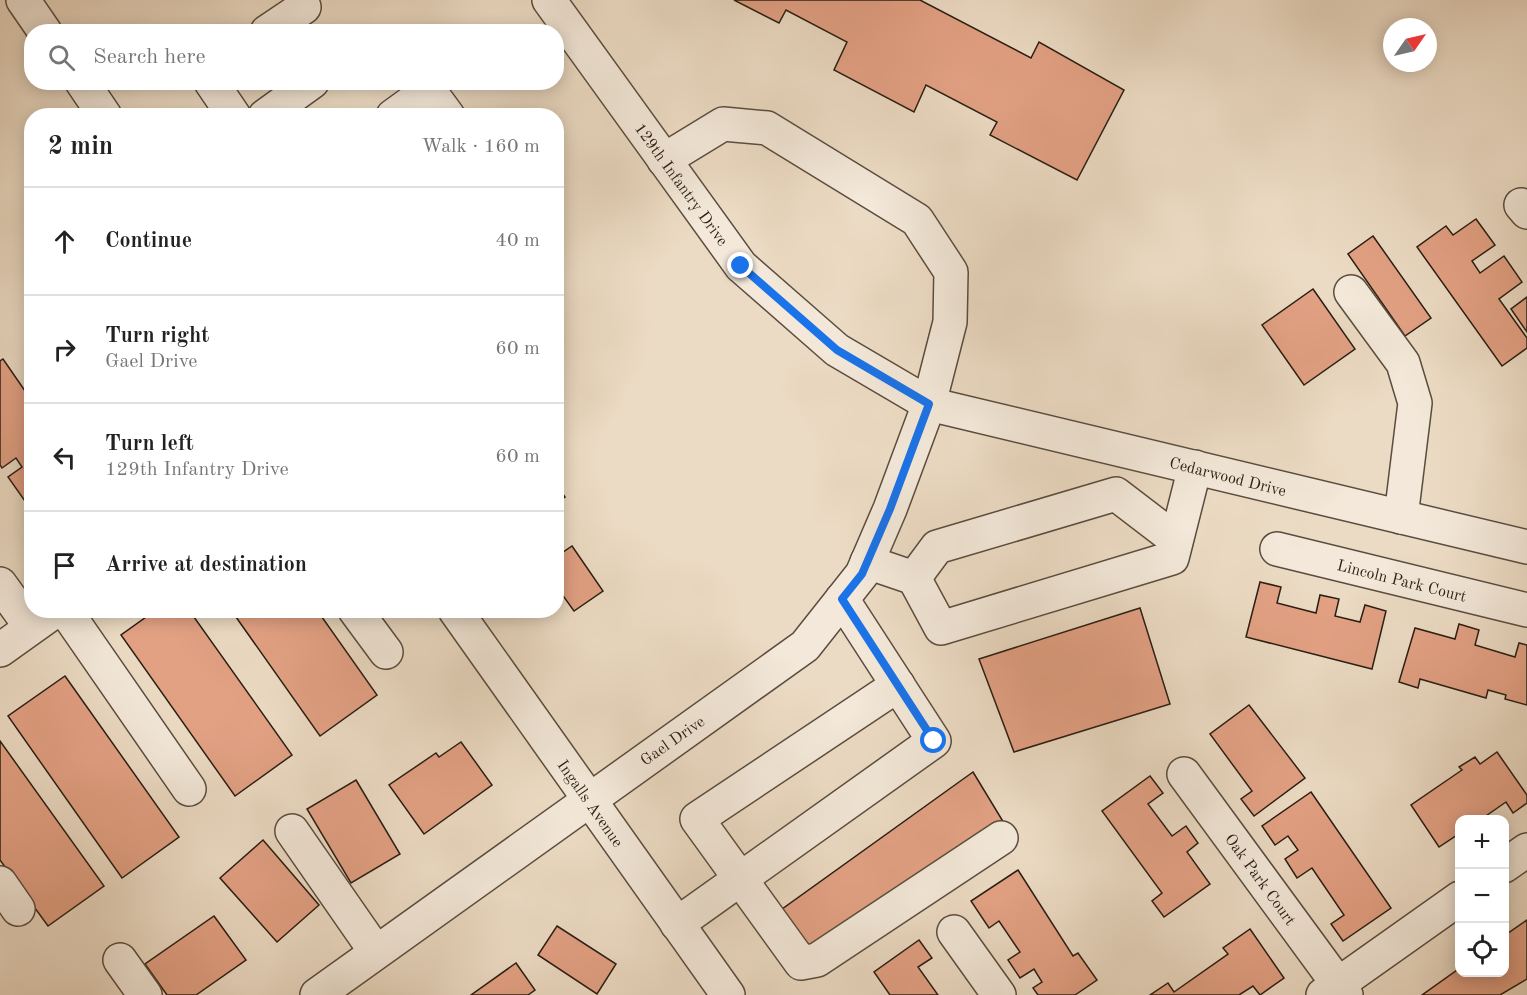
<!DOCTYPE html>
<meta charset="utf-8">
<style>
body{margin:0;font-family:"Old Standard TT",serif;background:#f6f6f6;color:#222}
.controls{position:absolute;right:18px;bottom:18px;display:grid;overflow:hidden;border-radius:12px;box-shadow:0 3px 15px #0003}
.controls button{width:54px;height:54px;display:grid;place-items:center;padding:0;border:0;border-bottom:2px solid #e0e0e0;background:#fff;color:#222;font:30px sans-serif}
.compass{position:absolute;left:1383px;top:18px;width:54px;height:54px;border-radius:50%;background:#fff;box-shadow:0 3px 15px #0003;rotate:56deg}
.stop{position:absolute;width:18px;height:18px;margin:-14px;border:4px solid #1a73e8;border-radius:50%;background:#fff}
.stop.end{background:#1a73e8;border-color:#fff;box-shadow:0 2px 6px #0008}
.list{margin:0;padding:0;list-style:none}
h2{display:flex;justify-content:space-between;align-items:center;height:78px;margin:0;padding:0 24px;font-size:26px}
h2 small{font-size:20px;font-weight:400;color:#767676}
.list li{display:grid;grid-template-columns:39px 1fr auto;gap:18px;align-items:center;box-sizing:border-box;height:108px;padding:0 24px;border-top:2px solid #e0e0e0}
.list b{display:block;font-size:22px;white-space:nowrap}
.list p{margin:0;font-size:20px;white-space:nowrap;color:#767676}
.list em{font-size:20px;font-style:normal;color:#767676}
.icon{flex:none;width:33px;height:33px;fill:none;stroke:currentColor;stroke-width:2;stroke-linecap:round;stroke-linejoin:round}
.map{position:relative;flex:none;width:1527px;height:995px;overflow:hidden}
.search{position:absolute;background:#fff;box-shadow:0 3px 15px #0003;left:24px;top:24px;width:540px;height:66px;display:flex;align-items:center;gap:15px;box-sizing:border-box;padding:0 21px;border-radius:24px;color:#767676;font-size:22px}
.panel{position:absolute;background:#fff;box-shadow:0 3px 15px #0003;left:24px;top:108px;width:540px;height:510px;border-radius:24px}
.map>svg:first-child{display:block}
</style>
<div class="map">
<svg width="1527" height="995" viewBox="0 0 1527 995">
<rect width="100%" height="100%" fill="#ecdbc4"/>
<filter id="stains"><feTurbulence type="fractalNoise" baseFrequency=".00333" numOctaves="4"/><feColorMatrix values="0 0 0 0 .2 0 0 0 0 .09 0 0 0 0 .02 0 0 0 .5 -.17"/></filter>
<radialGradient id="worn" r=".72"><stop offset=".6" stop-color="#630" stop-opacity="0"/><stop offset="1" stop-color="#630" stop-opacity=".3"/></radialGradient>
<g fill="#e3a184" stroke="#291e13" stroke-width="1.5">
<path d="M734 0H920L1031 58 1039 42 1124 90 1077 180 990 135 997 122 926 85 914 112 834 70 847 42 786 10 779 23Z"/>
<path d="M1476 219 1495 245 1472 261 1480 273 1504 256 1522 282 1499 299 1527 338V348L1502 366 1417 247 1446 226 1453 235Z"/>
<path d="M1373 236 1431 318 1405 336 1348 254Z"/>
<path d="M1313 289 1355 349 1304 385 1262 325Z"/>
<path d="M1527 297V332L1511 309Z"/>
<path d="M3 359 32 401V511L8 477 22 467 16 458 2 468 0 465V361Z"/>
<path d="M556 484 565 497 556 503Z"/>
<path d="M572 546 603 591 574 611 556 586V557Z"/>
<path d="M1260 582 1281 587 1277 603 1316 613 1320 595 1339 599 1335 616 1360 622 1365 605 1386 611 1372 669 1246 637Z"/>
<path d="M1140 608 1170 704 1014 752 979 659Z"/>
<path d="M156 610H189L292 755 235 796 121 635Z"/>
<path d="M231 610H317L377 695 320 736Z"/>
<path d="M1459 624 1479 630 1475 645 1515 657 1519 643 1527 645V705L1505 699 1506 695 1488 690 1486 698 1420 679 1418 688 1399 682 1415 628 1455 639Z"/>
<path d="M65 676 179 837 122 878 8 716Z"/>
<path d="M1249 705 1305 778 1254 816 1241 799 1252 791 1210 734Z"/>
<path d="M0 741 104 886 48 926 0 860Z"/>
<path d="M461 742 492 785 424 834 389 785 436 753 439 757Z"/>
<path d="M1497 752 1527 795V803L1513 813 1506 802 1480 820H1460V833L1439 847 1411 805 1462 770 1459 767 1475 757 1480 764Z"/>
<path d="M973 772 1007 828 808 951 778 912Z"/>
<path d="M1150 776 1163 793 1148 804 1172 836 1186 826 1198 843 1187 852 1210 884 1164 917 1152 901 1162 893 1102 811Z"/>
<path d="M356 780 400 854 351 883 307 809Z"/>
<path d="M1311 792 1391 908 1343 941 1331 924 1344 915 1312 868 1297 878 1285 859 1298 850 1288 836 1275 845 1262 826Z"/>
<path d="M263 840 319 905 277 942 220 878Z"/>
<path d="M1018 870 1073 956 1078 953 1097 980 1075 995H1038L1033 988 1042 982 1034 969 1020 978 1008 960 1020 952 999 921 989 928 971 901Z"/>
<path d="M214 916 246 960 196 995H167L145 964Z"/>
<path d="M1527 920V979L1500 995H1422L1460 968V972H1504V936Z"/>
<path d="M557 926 616 964 597 994 538 955Z"/>
<path d="M1250 929 1284 978 1260 995 1253 986 1239 995H1150L1168 983 1174 992 1228 954 1223 948Z"/>
<path d="M919 940 932 958 918 967 938 995H890L874 972Z"/>
<path d="M516 963 535 990 528 995H471Z"/>
</g>
<g fill="none" stroke-linecap="round" stroke-linejoin="round">
<defs>
<g id="minor">
<path d="M23 0 45 32"/>
<path d="M549 0 741 266 837 350 929 404 1527 547"/>
<path d="M267 32 304 7"/>
<path d="M82 82 105 116"/>
<path d="M211 82 234 116"/>
<path d="M265 116 312 82"/>
<path d="M393 116 429 90 448 116"/>
<path d="M1521 205 1527 212"/>
<path d="M1351 292 1403 363 1415 403 1401 517"/>
<path d="M1277 549 1527 610"/>
<path d="M867 562 914 578 941 628 1172 558 1195 467"/>
<path d="M914 578 937 547 1116 494 1176 540"/>
<path d="M0 584 31 627"/>
<path d="M65 610 189 789"/>
<path d="M355 610 386 652"/>
<path d="M455 610 728 995"/>
<path d="M0 650 56 610"/>
<path d="M898 685 697 819 801 963 817 960 1001 838"/>
<path d="M1184 774 1346 995"/>
<path d="M292 831 376 952"/>
<path d="M1504 866 1527 850"/>
<path d="M0 883 18 909"/>
<path d="M677 924 934 741 842 599"/>
<path d="M954 932 999 995"/>
<path d="M120 960 145 995"/>
<path d="M317 995 805 646 862 574 890 509 929 404 950 322 951 272 917 220 767 128 723 124 664 160"/>
<path d="M1323 995 1460 898"/>
</g>
</defs>
<use href="#minor" stroke="#5a4d3f" stroke-width="36"/>
<use href="#minor" stroke="#f3e8d9" stroke-width="33"/>
</g>
<g fill="none" stroke-linecap="round" stroke-linejoin="round">
<path stroke="#1a73e8" stroke-width="8" d="M741 266 837 350 929 404 890 509 862 574 842 599 934 741"/>
</g>
<g text-anchor="middle" stroke-width="4.5" stroke-linejoin="round" paint-order="stroke">
<g font-size="16" fill="#291e13" stroke="#f3e8d9">
<text transform="translate(682 184) rotate(54)" y="6">129th Infantry Drive</text>
<text transform="translate(1228 476) rotate(14)" y="6">Cedarwood Drive</text>
<text transform="translate(1402 580) rotate(14)" y="6">Lincoln Park Court</text>
<text transform="translate(672 740) rotate(-35)" y="6">Gael Drive</text>
<text transform="translate(591 803) rotate(55)" y="6">Ingalls Avenue</text>
<text transform="translate(1261 879) rotate(54)" y="6">Oak Park Court</text>
</g>
</g>
<rect width="100%" height="100%" filter="url(#stains)"/>
<rect width="100%" height="100%" fill="url(#worn)"/>
</svg>
<div class="controls">
<button>+</button>
<button>−</button>
<button><svg class="icon" aria-label="locate" viewBox="0 0 24 24"><circle cx="12" cy="12" r="6"/><path d="M12 2v4M12 18v4M2 12h4M18 12h4"/></svg></button>
</div>
<svg class="compass" viewBox="-18 -18 36 36"><path d="M0-13l5 13h-10z" fill="#e53935"/><path d="M0 13l5-13h-10z" fill="#767676"/></svg>
<div class="stop" style="left:934px;top:741px"></div>
<div class="stop end" style="left:741px;top:266px"></div>
<div class="search"><svg class="icon" aria-label="search" viewBox="0 0 24 24"><circle cx="10" cy="10" r="6"/><path d="M15 15l6 6"/></svg>Search here</div>
<section class="panel">
<h2>2 min<small>Walk · 160 m</small></h2>
<ul class="list">
<li><svg class="icon" aria-label="ahead" viewBox="0 0 24 24"><path d="M12 20V5M6 11l6-6 6 6"/></svg><div><b>Continue</b></div><em>40 m</em></li>
<li><svg class="icon" aria-label="right" viewBox="0 0 24 24"><path d="M7 20v-9h11M14 6l5 5-5 5"/></svg><div><b>Turn right</b><p>Gael Drive</p></div><em>60 m</em></li>
<li><svg class="icon" aria-label="left" viewBox="0 0 24 24"><path d="M17 20v-9H6M10 6l-5 5 5 5"/></svg><div><b>Turn left</b><p>129th Infantry Drive</p></div><em>60 m</em></li>
<li><svg class="icon" aria-label="arrive" viewBox="0 0 24 24"><path d="M6 21V4h12l-3 4 3 4H6"/></svg><div><b>Arrive at destination</b></div></li>
</ul>
</section>
</div>
